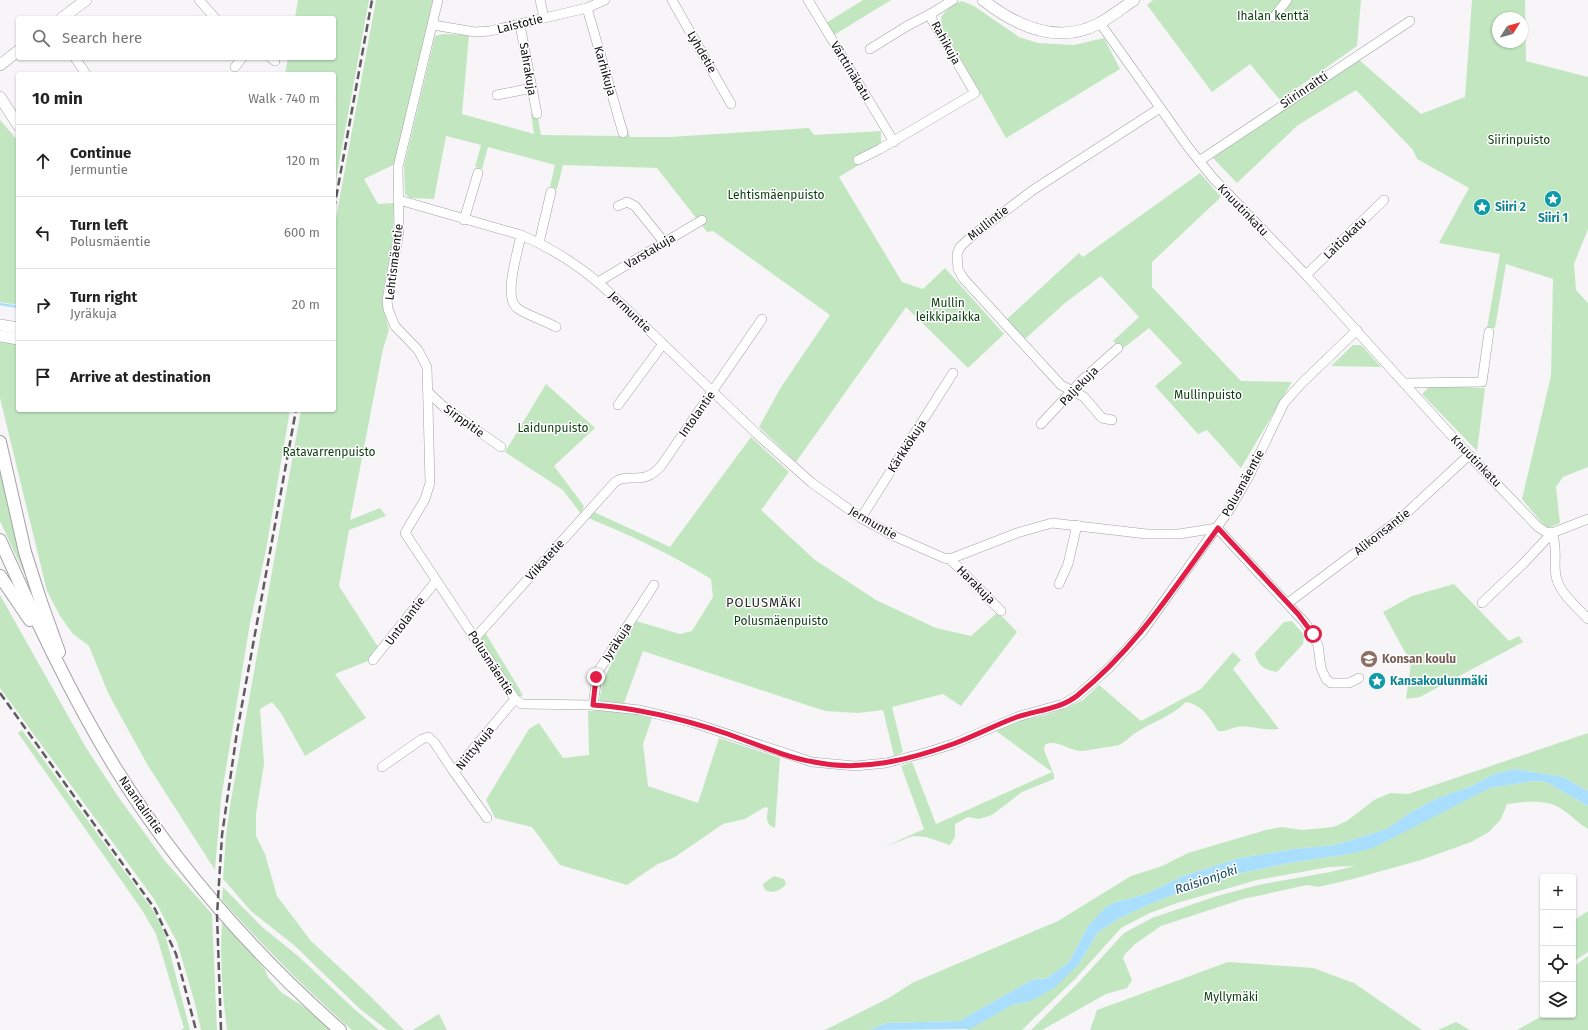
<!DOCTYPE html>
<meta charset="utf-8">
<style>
body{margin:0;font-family:"Fira Sans",sans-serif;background:#f2f2f2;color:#222}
.controls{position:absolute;right:12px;bottom:12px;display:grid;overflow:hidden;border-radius:4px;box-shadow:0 1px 3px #0004}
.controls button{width:36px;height:36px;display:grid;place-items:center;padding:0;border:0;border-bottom:1px solid #e0e0e0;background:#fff;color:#222;font:20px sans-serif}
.compass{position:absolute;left:1492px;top:12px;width:36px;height:36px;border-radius:50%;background:#fff;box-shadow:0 1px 3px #0004;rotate:53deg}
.stop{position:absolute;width:12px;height:12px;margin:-9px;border:3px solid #e11d48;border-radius:50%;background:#fff}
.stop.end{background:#e11d48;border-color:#fff;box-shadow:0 1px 4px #0008}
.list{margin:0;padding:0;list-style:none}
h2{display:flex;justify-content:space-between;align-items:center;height:52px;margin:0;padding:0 16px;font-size:17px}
h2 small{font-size:13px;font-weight:400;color:#767676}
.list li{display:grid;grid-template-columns:26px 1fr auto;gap:12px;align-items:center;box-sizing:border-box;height:72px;padding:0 16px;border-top:1px solid #e0e0e0}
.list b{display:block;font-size:15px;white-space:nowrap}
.list p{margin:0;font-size:13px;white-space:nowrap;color:#767676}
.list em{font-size:13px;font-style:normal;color:#767676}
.icon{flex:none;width:22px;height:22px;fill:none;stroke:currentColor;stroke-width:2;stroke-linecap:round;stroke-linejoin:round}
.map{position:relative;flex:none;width:1588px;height:1030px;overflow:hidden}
.search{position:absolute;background:#fff;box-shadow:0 1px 3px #0004;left:16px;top:16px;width:320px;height:44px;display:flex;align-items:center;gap:10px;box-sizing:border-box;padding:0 14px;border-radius:4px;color:#767676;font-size:15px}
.panel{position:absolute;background:#fff;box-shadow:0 1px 3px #0004;left:16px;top:72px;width:320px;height:340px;border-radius:4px}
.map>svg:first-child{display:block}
</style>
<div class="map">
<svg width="1588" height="1030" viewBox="0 0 1588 1030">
<rect width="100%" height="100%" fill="#f7f5f8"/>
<g fill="#c2e7c0" fill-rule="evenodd">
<path d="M298 0H369L334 191V74H285L288 58H334V18H295Z"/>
<path d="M376 0H433L395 164 364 179 378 204 394 203 393 238 383 293 384 309 389 330 383 349 350 520 380 508 386 516 349 530 339 586 380 650 368 661 335 674 366 718 305 756 281 713 272 702 260 709 264 764 256 814V836L265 854 277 896 311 941 367 993 404 1030H387L360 1009 295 946 251 911 223 879 226 835 231 800 301 410H334V229Z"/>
<path d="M863 0H891L834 35 826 23Z"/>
<path d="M1153 0H1361L1357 46 1280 100 1250 64 1212 92 1147 5Z"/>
<path d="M1472 0H1525L1526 61 1588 77V229L1574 264 1576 290 1588 303V467L1563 477 1556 487 1560 523 1548 528 1542 523 1522 499 1551 376 1553 279 1506 264 1495 328H1487L1500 254 1439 243 1469 188 1417 159 1413 150 1356 90 1298 125 1237 183 1212 157 1357 58 1421 114 1465 97ZM1498 18H1522V42H1498Z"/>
<path d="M962 1 974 6 1019 37 1038 43 1074 45 1104 38 1120 69 1006 138 942 26 941 17C947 9 953 4 962 1Z"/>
<path d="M443 34 469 35 462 114 534 134 531 114 537 113 541 135 619 136 615 121 624 119 630 137H670L809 128 814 135 881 131V144L859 157 862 163 839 177 902 282 923 289 945 268 1004 334 968 368 906 307 796 462 759 427 781 387 830 315 713 231 707 232 657 168 563 165 557 189 550 187 555 165 488 147 482 169 475 167 481 145 446 136 434 199 410 198 405 194 404 166 435 36Z"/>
<path d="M0 120 18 141V305L0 302Z"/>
<path d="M1200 173 1221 197 1152 262V287L1241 381 1292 382 1241 468 1207 430 1198 434 1155 386 1182 363 1149 328 1121 350 1113 341 1139 317 1101 276 1065 303 1025 339 1007 319 1079 253 1083 257Z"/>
<path d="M2 341 18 344V410H290L266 550 250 623 221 799 215 870 147 764 108 693 89 646 73 634 60 616 47 591 0 398V342Z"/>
<path d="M1353 345H1361L1381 367 1331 366Z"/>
<path d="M546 384 595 428 554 466 584 506 581 514 563 490 505 452Z"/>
<path d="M1430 386 1485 388 1477 451 1422 394Z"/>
<path d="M751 437 789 472 761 510 815 560 876 600 936 628 971 636 998 612 1017 632 961 706 943 694 892 707 903 752 894 756 883 710 858 713 825 711 643 651 624 703 599 705C602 672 620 649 636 621L680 634 692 631 713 597 711 579C671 554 632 536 588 518L594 512 670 547Z"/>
<path d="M0 463 25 575 0 521Z"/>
<path d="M1454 584 1509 641 1519 636 1523 642 1420 697 1406 699 1411 663 1383 612 1412 596Z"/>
<path d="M0 595 85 746 119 798 165 861 212 914 217 1030H201L194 1000 177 942 154 899 0 688Z"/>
<path d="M1292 621 1304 635 1303 644 1277 672C1264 670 1258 666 1255 653L1284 622Z"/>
<path d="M483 629 523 695 515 699 475 638Z"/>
<path d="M1233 652 1241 660 1233 669 1279 729C1262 731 1251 725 1237 727 1230 728 1226 732 1218 731 1209 718 1203 705 1186 702 1171 717 1151 722 1134 734 1129 737 1124 743 1119 745 1116 746 1088 750 1083 751 1070 752 1056 738 1045 745L1044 750 1054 775V779L1022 792 992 815 979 819 968 817 955 824V837L950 845 926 837 913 836 884 847 924 829 901 766 912 762 936 824 1052 772 996 731 1023 720 1046 715 1066 708 1083 700 1099 685 1141 721 1201 689Z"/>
<path d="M621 707 640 710 652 718 643 744 648 786 698 803 719 738 780 758 775 828C764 824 767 817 768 808L765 807 745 819 723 824 675 857 656 865 627 885 560 865 532 827 495 818 486 800 529 729 539 723 563 758 589 755 588 711Z"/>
<path d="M22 730 155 913 165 934 190 1030H181L184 1028 156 934 142 910 18 733Z"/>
<path d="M1588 733V791L1563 777 1515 769 1494 774 1472 786 1438 798 1411 812 1387 829 1335 845 1294 849 1240 858 1183 876 1146 894 1113 903 1089 925 1069 962 1047 978 1032 980 959 1021 886 1023 870 1030H825L889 998 912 983 1058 921 1131 876 1162 866 1188 853 1266 830 1282 827 1302 830 1333 827 1347 821 1374 800 1390 793 1408 794Z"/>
<path d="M1534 781 1546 782 1588 806V829C1578 823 1570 814 1560 808 1545 799 1523 802 1507 804L1501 819 1489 832 1471 842 1421 860 1353 879 1318 887 1307 885 1243 899 1161 926 1135 944 1125 954 1123 958 1132 980 1127 988 1106 994 1042 1030H1031L1080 981 1124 933 1152 918 1217 896 1258 885 1330 872 1355 866 1329 867 1257 880 1177 903 1150 913 1121 928 1076 978 1022 1030H966L1012 1005 1031 1001 1079 964 1098 932 1120 918 1150 904 1188 889 1241 873 1295 862 1349 854 1490 788Z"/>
<path d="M774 876 784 879 786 884C780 891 773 894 765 890L763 884Z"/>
<path d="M223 887 261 926 298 956 353 1008 379 1030H352C305 989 263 946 222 900Z"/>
<path d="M1588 911V952L1573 962V921Z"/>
<path d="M222 922 264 968 268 977 282 993 303 1006 330 1030H227C222 994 220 958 222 922Z"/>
<path d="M1588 956V1030H1517L1544 1015H1573V967Z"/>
<path d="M1228 962 1313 968 1354 983 1422 1030H1090L1097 1010Z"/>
<path d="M439 1014 447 1030H413L416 1028Z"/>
<path d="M1456 1022 1470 1030H1438Z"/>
</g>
<path fill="#a9defd" d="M1515 769 1563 777 1588 791V806L1546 782 1534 781 1490 788 1373 848 1349 854 1295 862 1241 873 1188 889 1150 904 1120 918 1098 932 1079 964 1054 988 1031 1001 1012 1005 970 1029 870 1030 886 1023 959 1021 1032 980 1047 978 1069 962 1089 925 1104 909 1113 903 1146 894 1183 876 1240 858 1294 849 1335 845 1387 829 1411 812 1438 798 1472 786 1494 774Z"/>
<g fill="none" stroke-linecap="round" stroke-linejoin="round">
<path stroke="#a9defd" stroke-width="2.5" d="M0 304 18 307"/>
<defs>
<g id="minor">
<path d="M199 0 215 18"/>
<path d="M438 0 398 167 399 232 387 300 388 309 395 326 418 350 427 367 430 483 425 499 405 533 515 699 522 704 593 705 640 710 694 723 812 762 855 766 886 763 928 752 953 744 1017 717 1063 704 1077 696 1110 667 1142 632 1230 509 1249 476 1284 403 1302 383 1357 330"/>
<path d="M540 0 544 18"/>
<path d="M672 0 731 104"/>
<path d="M808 0 894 142"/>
<path d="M587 8 623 133"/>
<path d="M1274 17 1287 0"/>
<path d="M1100 23 1188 147 1213 178 1306 275 1469 455 1538 527 1546 532 1552 533 1588 519"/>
<path d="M433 25 475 32 490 31 587 8 605 0"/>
<path d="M520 25 537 114"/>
<path d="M870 49 907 26 932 13"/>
<path d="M75 58 86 74"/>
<path d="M271 58 275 61"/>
<path d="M235 67 242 58"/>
<path d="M497 95 532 88"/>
<path d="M858 160 880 149 975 93 932 20V13L953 0"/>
<path d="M1199 161 1410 21"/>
<path d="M399 200 521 235C554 249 586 270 612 295L757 434 812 483 861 518 896 537 944 558 950 559 1017 533 1052 523 1147 534H1179L1217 528 1306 624 1318 645 1321 668 1326 679 1331 683H1349L1359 678"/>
<path d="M618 206 627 202 635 206 664 242"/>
<path d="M464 220 478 173"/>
<path d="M521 235C518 251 503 297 517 308 526 315 544 320 556 327"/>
<path d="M539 243 551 192"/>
<path d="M1306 275 1384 200"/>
<path d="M598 282 702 220"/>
<path d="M1405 383 1482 382 1489 332"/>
<path d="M429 393 444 407 501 447"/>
<path d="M618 405 663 344"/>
<path d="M1112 420 1102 418 1084 397 1061 385 963 278 958 269 957 254 960 247 972 236 1033 190 1160 108"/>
<path d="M1041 424 1082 380 1118 348"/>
<path d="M861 518 953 373"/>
<path d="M1552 533C1559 552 1552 565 1557 580 1561 594 1578 608 1588 619"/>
<path d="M950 559 1001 611"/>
<path d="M1059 584 1068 564 1077 525"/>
<path d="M1288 603 1400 519 1469 455"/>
<path d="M1482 603 1523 564 1552 533"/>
<path d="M475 638 615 482C629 472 642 487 661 466L762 319"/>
<path d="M373 660 436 581"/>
<path d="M593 705 597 677 599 670 654 585"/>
<path d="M382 767 422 739 428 737 434 742 454 772"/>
<path d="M487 818 454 772 515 699"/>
</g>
<g id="tertiary">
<path d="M983 0C1016 26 1057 45 1098 24 1111 17 1122 8 1134 0"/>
<path d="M62 18 86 0"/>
<path d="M0 65 18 51"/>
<path d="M0 97 18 125"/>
<path d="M0 325 18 328"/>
<path d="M0 336 18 339"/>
</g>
<g id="secondary">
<path d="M0 442 25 552 40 599 59 652"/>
<path d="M0 540C35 618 71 696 116 769 177 867 254 954 340 1030"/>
<path d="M0 576 30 620"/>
</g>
</defs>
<use href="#minor" stroke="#a4a2a5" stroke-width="10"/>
<use href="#tertiary" stroke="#a4a2a5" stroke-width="12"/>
<use href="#secondary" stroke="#a4a2a5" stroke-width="14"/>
<use href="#minor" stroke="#fff" stroke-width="9"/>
<use href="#tertiary" stroke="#fff" stroke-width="11"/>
<use href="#secondary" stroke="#fff" stroke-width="12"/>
<g stroke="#5e5c5e" stroke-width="2.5" stroke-dasharray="8 4" stroke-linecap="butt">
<path d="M334 209 372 0"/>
<path d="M0 693 155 909 176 954 196 1030"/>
<path d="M221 1030 217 915 222 835 237 732 296 410"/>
</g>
</g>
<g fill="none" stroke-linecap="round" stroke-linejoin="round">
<path stroke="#e11d48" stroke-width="5" d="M596 677 593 705C640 708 683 719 728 734 756 744 785 757 814 762 861 772 909 760 953 744 975 736 995 725 1017 717 1038 710 1061 709 1078 695 1136 648 1174 588 1218 528L1298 614 1313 634"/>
</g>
<defs>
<symbol id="sight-disc" viewBox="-11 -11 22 22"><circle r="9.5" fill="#0f9aa8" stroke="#fff"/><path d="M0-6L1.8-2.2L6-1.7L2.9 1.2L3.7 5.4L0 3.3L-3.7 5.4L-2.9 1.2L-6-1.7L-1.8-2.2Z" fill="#fff"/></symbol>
<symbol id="school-disc" viewBox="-11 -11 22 22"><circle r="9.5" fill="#8d6e63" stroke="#fff"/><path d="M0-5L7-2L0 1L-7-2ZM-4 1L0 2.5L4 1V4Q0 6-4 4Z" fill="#fff"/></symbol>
</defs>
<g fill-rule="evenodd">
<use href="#sight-disc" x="1543" y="189" width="20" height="20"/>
<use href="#sight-disc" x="1472" y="197" width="20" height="20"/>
<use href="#school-disc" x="1359" y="649" width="20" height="20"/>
<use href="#sight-disc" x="1367" y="671" width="20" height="20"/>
</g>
<g text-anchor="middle" stroke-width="3" stroke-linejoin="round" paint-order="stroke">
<g font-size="12" fill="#0a3e0e" stroke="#fff">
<text x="1273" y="20">Ihalan kenttä</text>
<text x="1519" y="144">Siirinpuisto</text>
<text x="776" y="199">Lehtismäenpuisto</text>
<text x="948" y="307">Mullin<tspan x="948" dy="14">leikkipaikka</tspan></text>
<text x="1208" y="399">Mullinpuisto</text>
<text x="553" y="432">Laidunpuisto</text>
<text x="329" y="456">Ratavarrenpuisto</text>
<text x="781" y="625">Polusmäenpuisto</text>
<text x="1231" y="1001">Myllymäki</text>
</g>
<g font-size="12" fill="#100f10" stroke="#fff">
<text transform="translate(520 24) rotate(-14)" y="4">Laistotie</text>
<text transform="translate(946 43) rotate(61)" y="4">Rahikuja</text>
<text transform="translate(702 52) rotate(60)" y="4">Lyhdetie</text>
<text transform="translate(528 69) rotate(80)" y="4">Sahrakuja</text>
<text transform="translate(605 71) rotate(74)" y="4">Karhikuja</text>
<text transform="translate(851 71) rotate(59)" y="4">Värttinäkatu</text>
<text transform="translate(1304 90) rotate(-34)" y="4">Siirinraitti</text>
<text transform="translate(1243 210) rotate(46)" y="4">Knuutinkatu</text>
<text transform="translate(988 223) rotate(-38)" y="4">Mullintie</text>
<text transform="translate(1345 238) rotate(-44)" y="4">Laitiokatu</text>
<text transform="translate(650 251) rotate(-31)" y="4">Varstakuja</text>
<text transform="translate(394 262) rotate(-83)" y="4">Lehtismäentie</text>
<text transform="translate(630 312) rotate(44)" y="4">Jermuntie</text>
<text transform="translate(1079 386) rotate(-46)" y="4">Paljekuja</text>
<text transform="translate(697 414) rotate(-55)" y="4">Intolantie</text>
<text transform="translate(464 421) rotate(36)" y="4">Sirppitie</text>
<text transform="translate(907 446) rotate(-57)" y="4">Kärkkökuja</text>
<text transform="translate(1476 461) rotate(46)" y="4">Knuutinkatu</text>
<text transform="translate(1243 483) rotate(-61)" y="4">Polusmäentie</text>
<text transform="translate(873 523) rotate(30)" y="4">Jermuntie</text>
<text transform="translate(1382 532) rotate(-38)" y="4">Alikonsantie</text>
<text transform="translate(545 560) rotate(-48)" y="4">Viikatetie</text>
<text transform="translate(976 585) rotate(45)" y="4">Harakuja</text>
<text transform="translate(405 621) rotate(-53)" y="4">Untolantie</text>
<text transform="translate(617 642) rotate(-57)" y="4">Jyräkuja</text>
<text transform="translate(491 663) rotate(57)" y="4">Polusmäentie</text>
<text transform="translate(475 748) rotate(-51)" y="4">Niittykuja</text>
<text transform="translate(141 805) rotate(55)" y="4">Naantalintie</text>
</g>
<g font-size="12" font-weight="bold" fill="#0d838f" stroke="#fff" text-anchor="start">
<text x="1495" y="211">Siiri 2</text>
<text x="1553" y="222" text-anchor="middle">Siiri 1</text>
<text x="1390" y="685">Kansakoulunmäki</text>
</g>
<g font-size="12" font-weight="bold" fill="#785e54" stroke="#fff" text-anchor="start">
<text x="1382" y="663">Konsan koulu</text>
</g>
<g font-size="13" letter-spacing="1" fill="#2c2a2d" stroke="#fff">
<text x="764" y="607">POLUSMÄKI</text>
</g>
<g font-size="13" font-style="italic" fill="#154a64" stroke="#fff">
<text transform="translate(1206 879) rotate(-19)" y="5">Raisionjoki</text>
</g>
</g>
</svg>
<div class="controls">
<button>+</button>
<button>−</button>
<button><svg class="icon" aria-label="locate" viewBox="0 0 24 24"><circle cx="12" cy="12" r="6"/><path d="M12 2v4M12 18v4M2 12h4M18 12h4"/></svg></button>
<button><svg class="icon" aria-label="layers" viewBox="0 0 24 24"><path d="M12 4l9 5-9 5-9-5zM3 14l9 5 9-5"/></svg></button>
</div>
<svg class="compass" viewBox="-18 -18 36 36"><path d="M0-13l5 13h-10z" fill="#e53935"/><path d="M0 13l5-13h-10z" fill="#767676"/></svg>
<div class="stop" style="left:1313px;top:634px"></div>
<div class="stop end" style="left:596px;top:677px"></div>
<div class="search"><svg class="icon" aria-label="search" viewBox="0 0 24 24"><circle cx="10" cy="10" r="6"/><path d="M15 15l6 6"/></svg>Search here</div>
<section class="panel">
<h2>10 min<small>Walk · 740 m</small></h2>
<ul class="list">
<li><svg class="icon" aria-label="ahead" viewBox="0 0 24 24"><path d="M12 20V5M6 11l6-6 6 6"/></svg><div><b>Continue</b><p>Jermuntie</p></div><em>120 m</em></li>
<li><svg class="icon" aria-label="left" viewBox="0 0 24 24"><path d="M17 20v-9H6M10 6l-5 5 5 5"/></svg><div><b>Turn left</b><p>Polusmäentie</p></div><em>600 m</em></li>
<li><svg class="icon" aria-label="right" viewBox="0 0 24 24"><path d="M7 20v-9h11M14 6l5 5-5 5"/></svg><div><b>Turn right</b><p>Jyräkuja</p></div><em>20 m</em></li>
<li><svg class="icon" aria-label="arrive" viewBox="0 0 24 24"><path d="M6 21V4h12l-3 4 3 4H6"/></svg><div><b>Arrive at destination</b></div></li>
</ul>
</section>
</div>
